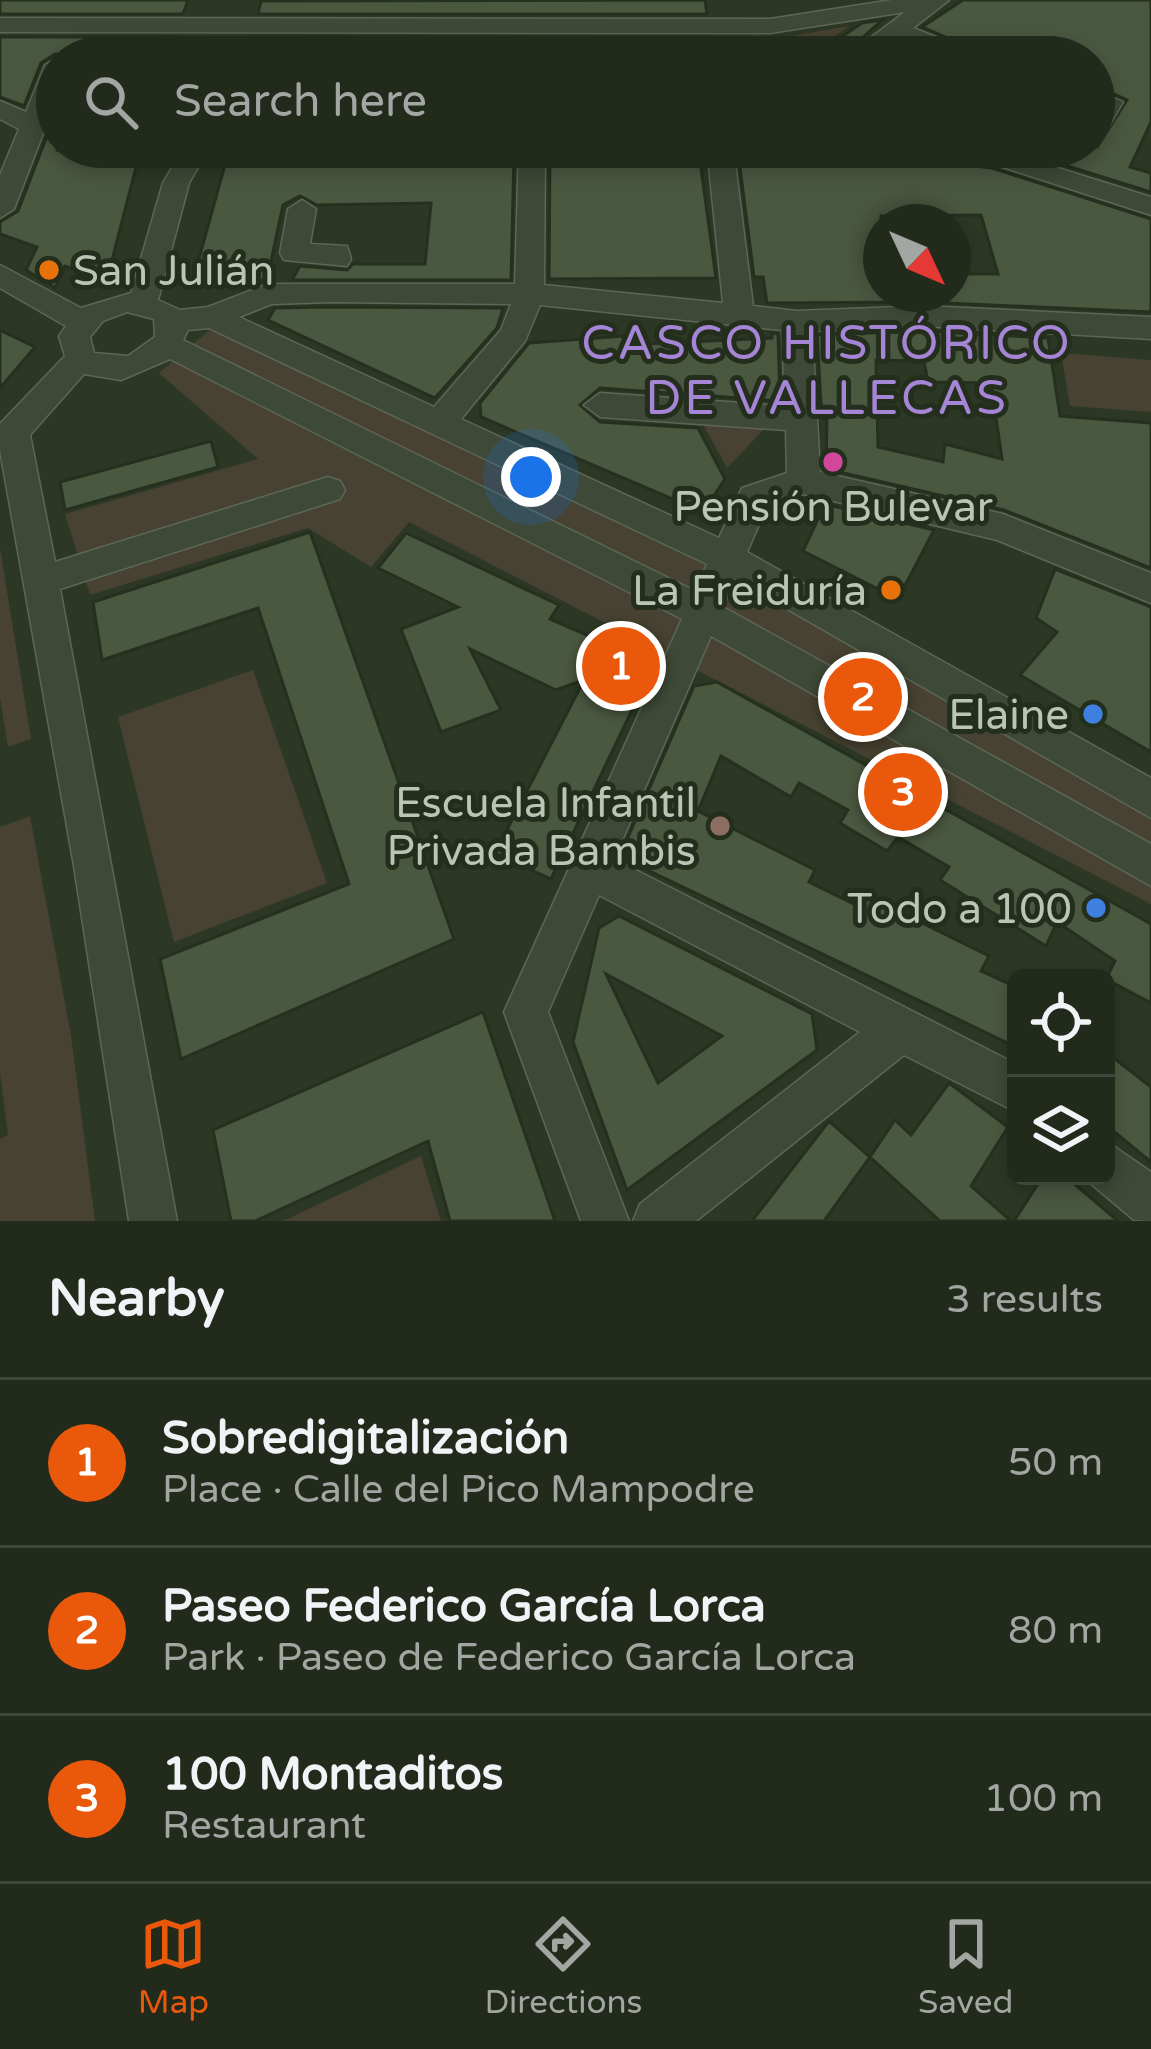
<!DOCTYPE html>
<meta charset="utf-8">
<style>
body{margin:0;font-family:"Varela Round",sans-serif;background:#2a3224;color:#f1f3f6}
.controls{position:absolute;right:36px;bottom:36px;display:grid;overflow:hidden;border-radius:18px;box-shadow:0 6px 18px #0003}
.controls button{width:108px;height:108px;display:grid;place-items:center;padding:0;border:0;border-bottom:3px solid #3f463a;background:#222a1b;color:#f1f3f6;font:60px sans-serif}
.compass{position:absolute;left:863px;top:204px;width:108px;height:108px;border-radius:50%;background:#222a1b;box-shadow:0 6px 18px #0003;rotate:134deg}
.you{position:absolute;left:531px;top:477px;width:42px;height:42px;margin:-30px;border:9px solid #fff;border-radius:50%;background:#1a73e8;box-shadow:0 0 0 18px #1a73e833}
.badge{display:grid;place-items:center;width:78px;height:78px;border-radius:50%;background:#ea580c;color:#fff;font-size:39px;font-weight:700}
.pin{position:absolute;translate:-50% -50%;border:6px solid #fff;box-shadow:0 3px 12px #0006}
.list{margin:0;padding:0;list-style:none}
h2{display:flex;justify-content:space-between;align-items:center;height:156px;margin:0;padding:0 48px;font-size:51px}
h2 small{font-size:39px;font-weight:400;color:#a2a7a3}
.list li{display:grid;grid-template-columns:78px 1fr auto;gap:36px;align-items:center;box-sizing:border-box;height:168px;padding:0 48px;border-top:3px solid #3f463a}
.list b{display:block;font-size:45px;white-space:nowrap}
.list p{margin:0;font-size:39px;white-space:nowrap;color:#a2a7a3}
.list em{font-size:39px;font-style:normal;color:#a2a7a3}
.icon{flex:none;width:66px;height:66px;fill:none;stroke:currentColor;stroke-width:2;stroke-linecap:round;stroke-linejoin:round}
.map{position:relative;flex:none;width:1151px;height:1221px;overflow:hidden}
.search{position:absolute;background:#222a1b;box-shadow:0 6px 18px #0003;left:36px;right:36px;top:36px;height:132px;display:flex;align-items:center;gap:30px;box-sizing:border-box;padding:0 42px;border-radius:66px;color:#a2a7a3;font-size:45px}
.sheet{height:660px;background:#222a1b}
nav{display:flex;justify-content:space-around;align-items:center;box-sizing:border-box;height:168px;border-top:3px solid #3f463a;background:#222a1b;font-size:33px;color:#a2a7a3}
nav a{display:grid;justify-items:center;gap:6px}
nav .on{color:#ea580c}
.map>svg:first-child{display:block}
</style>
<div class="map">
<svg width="1151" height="1221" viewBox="0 0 1151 1221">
<rect width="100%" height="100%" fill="#2d3824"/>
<g fill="#474231">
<path d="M849 26 804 57H751L748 36 761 35 763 41Z"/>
<path d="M213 327 442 420 1151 799V904L409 522 371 567 308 528 90 595 65 514 258 459 159 373Z"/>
<path d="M1061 353 1151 360V412L1070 406Z"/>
<path d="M700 419 768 425 727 468Z"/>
<path d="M0 548 31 739 8 747 0 698Z"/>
<path d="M253 670 327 883 174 942 118 717Z"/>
<path d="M30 816 71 1035 95 1221H0V1139L8 1135 0 1072V827Z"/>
<path d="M421 1156 441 1221H283Z"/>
</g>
<g fill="#4b5840" stroke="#26301e" stroke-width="3" fill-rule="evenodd">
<path d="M0 0H188L183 14H0Z"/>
<path d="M705 0 707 14H258L261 1Z"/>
<path d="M963 0H1151V122L1130 167 1151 173V192L1029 154 1033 147H1097L1127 100 1094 85V57H991L922 27Z"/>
<path d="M882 20 841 57H812L862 23Z"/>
<path d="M0 37H176L169 57 55 54 41 63 24 106 0 97Z"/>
<path d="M252 37H710L713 57H492L493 47H415L414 57H346L348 48 249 49Z"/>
<path d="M57 110V150L140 152 112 260 90 274 65 266 55 288 26 270 37 247 0 234V222L18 211Z"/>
<path d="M738 152 910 153 912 159 992 168 1151 219V312L924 302 767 303 763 277H754ZM981 215 998 274H953V294H881V216Z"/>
<path d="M699 153 716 278 549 279 550 154Z"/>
<path d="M453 155 514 156 511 280H292L300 266 347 270 353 264H425L431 203 317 205 300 196 283 205 267 280H193L226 161 444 160Z"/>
<path d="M275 308 331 307 503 308 497 328 435 398 268 320Z"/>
<path d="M0 330 35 347 0 388Z"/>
<path d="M924 331 1048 338 1060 416 1151 423V568L1004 510 826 469 827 420 822 419 817 335ZM876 360 924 361 928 382 991 383 1002 459 945 444 943 462 878 447Z"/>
<path d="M772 333 778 334 780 401 600 388 580 405 600 422 698 428 725 479 703 512 481 417 480 403 529 343 624 336 623 345 772 338Z"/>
<path d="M211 441 218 467 65 510 60 482Z"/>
<path d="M825 504 934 530 898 599 803 551Z"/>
<path d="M310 532 454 939 181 1059 160 959 349 884 258 608 102 660 93 602Z"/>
<path d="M406 533 559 605 550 619 607 644 594 662 645 683 551 879 495 853 584 680 556 690 470 649 501 710 441 732 401 629 458 607 378 568Z"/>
<path d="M1055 569 1151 607V752L1020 675 1057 632 1036 618Z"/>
<path d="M717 682 1151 924V1003L1106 979 1115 961 1057 922 1046 946 940 880 949 867 898 837 887 851 840 823 848 810 799 783 791 797 721 756 698 811 815 870 809 882 862 908 867 896 989 956 981 971 1016 987V1047L635 864 626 842 694 686Z"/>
<path d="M619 916 812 1014 817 1050 627 1190 573 1042 599 928ZM606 974 722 1036 658 1083Z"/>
<path d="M483 1012 555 1221H450L428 1141 255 1221H231L213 1130Z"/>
<path d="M1106 1052 1151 1087V1162L1106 1125Z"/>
<path d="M949 1083 1008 1127 971 1186 1011 1221H940L870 1157 895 1120 911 1135Z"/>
<path d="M829 1121 870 1157 824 1221H752Z"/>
<path d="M1043 1176H1065L1118 1221H1014Z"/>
</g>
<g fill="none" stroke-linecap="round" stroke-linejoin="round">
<defs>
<g id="minor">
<path d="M892 0H949L913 28 987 57H951L898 39 873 57H845L905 12 770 33 0 32V18L770 19Z"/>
<path d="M57 58V97L14 209 0 218V175L19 129 0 119V101L26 112 45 65Z"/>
<path d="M1094 89 1123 102 1103 136 1094 138Z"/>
<path d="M184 147H457L444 155 204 157 189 183 158 300 180 310 208 307 268 284H515L519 147H545L544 285 723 303 707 147H733L753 306 797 311 924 306 1151 317V339L924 326 812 331 820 472 1003 514 1151 573V603L997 540 804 494 767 506 747 552 1151 778V818L735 579 723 607 1151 844V886L711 636 614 859 1016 1064V1112L904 1055 696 1221H633L640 1204 860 1032 599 895 548 1012 629 1221H581L504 1012 682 619 170 359 121 380 84 374 30 435 55 562 328 477 340 481 345 490 340 499 60 589 177 1221H129L74 866 0 450V424L65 356 59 336 66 326 0 288V265L81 308 131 293 163 183ZM331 302 511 304 501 330 434 407 239 317 272 304ZM540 305 782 330 785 406 600 393 584 405 600 417 786 430 787 473 742 488 719 538 461 419 525 341ZM127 312 154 319 155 337 128 356 94 353 90 337 103 321ZM209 328 707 564 695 591 183 340 188 330Z"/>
<path d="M925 147 997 149 1151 197V215L993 164 929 153Z"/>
<path d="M302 200 316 209 310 244 347 246 351 259 347 266 284 260 280 253 288 209Z"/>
<path d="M1106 1141 1151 1172V1221L1134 1220 1089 1182 1087 1176H1106Z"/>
</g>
</defs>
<use href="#minor" stroke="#5d6755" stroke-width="3"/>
<use href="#minor" fill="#3f4937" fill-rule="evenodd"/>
</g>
<g fill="#e8710a" stroke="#242e1c" stroke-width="4.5">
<circle cx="49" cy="270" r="12"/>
<circle cx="891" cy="590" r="12"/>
</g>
<circle fill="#d1479c" stroke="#242e1c" stroke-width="4.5" cx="833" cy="462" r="12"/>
<g fill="#3f7fe0" stroke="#242e1c" stroke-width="4.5">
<circle cx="1093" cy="714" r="12"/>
<circle cx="1096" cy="908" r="12"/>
</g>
<circle fill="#8d6e63" stroke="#242e1c" stroke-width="4.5" cx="720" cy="826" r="12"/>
<g text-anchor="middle" stroke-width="10" stroke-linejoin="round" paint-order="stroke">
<g font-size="42" fill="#bac5b2" stroke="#242e1c" text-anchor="end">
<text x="73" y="285" text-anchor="start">San Julián</text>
<text x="833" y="521" text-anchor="middle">Pensión Bulevar</text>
<text x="867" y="605">La Freiduría</text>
<text x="1069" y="729">Elaine</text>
<text x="696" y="817">Escuela Infantil<tspan x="696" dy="48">Privada Bambis</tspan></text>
<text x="1072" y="923">Todo a 100</text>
</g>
<g font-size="48" letter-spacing="3" fill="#a585d5" stroke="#242e1c">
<text x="827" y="359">CASCO HISTÓRICO<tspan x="827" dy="55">DE VALLECAS</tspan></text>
</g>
</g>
</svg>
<div class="controls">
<button><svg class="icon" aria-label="locate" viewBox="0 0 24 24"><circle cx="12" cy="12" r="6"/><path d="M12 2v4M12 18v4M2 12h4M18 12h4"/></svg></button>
<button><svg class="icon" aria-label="layers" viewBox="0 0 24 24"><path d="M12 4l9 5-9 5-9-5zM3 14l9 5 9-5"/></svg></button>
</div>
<svg class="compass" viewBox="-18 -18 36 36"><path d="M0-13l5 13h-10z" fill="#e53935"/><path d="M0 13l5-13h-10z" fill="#a2a7a3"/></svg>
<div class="you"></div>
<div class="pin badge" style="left:621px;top:666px">1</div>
<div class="pin badge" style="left:863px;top:697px">2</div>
<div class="pin badge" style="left:903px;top:792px">3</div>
<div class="search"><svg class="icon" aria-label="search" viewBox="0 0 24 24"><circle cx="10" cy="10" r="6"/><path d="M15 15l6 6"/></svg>Search here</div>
</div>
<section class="sheet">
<h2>Nearby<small>3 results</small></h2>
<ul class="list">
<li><span class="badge">1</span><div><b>Sobredigitalización</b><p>Place · Calle del Pico Mampodre</p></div><em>50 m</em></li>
<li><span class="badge">2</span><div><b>Paseo Federico García Lorca</b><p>Park · Paseo de Federico García Lorca</p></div><em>80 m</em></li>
<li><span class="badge">3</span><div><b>100 Montaditos</b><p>Restaurant</p></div><em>100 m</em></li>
</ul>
</section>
<nav>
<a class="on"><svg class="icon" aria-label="map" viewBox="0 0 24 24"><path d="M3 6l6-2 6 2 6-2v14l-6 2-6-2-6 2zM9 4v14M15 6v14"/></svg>Map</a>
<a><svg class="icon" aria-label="directions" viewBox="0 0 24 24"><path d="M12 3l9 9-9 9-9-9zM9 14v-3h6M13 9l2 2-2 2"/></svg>Directions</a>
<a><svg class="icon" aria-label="saved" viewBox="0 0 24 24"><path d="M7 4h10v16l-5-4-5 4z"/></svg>Saved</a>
</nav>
